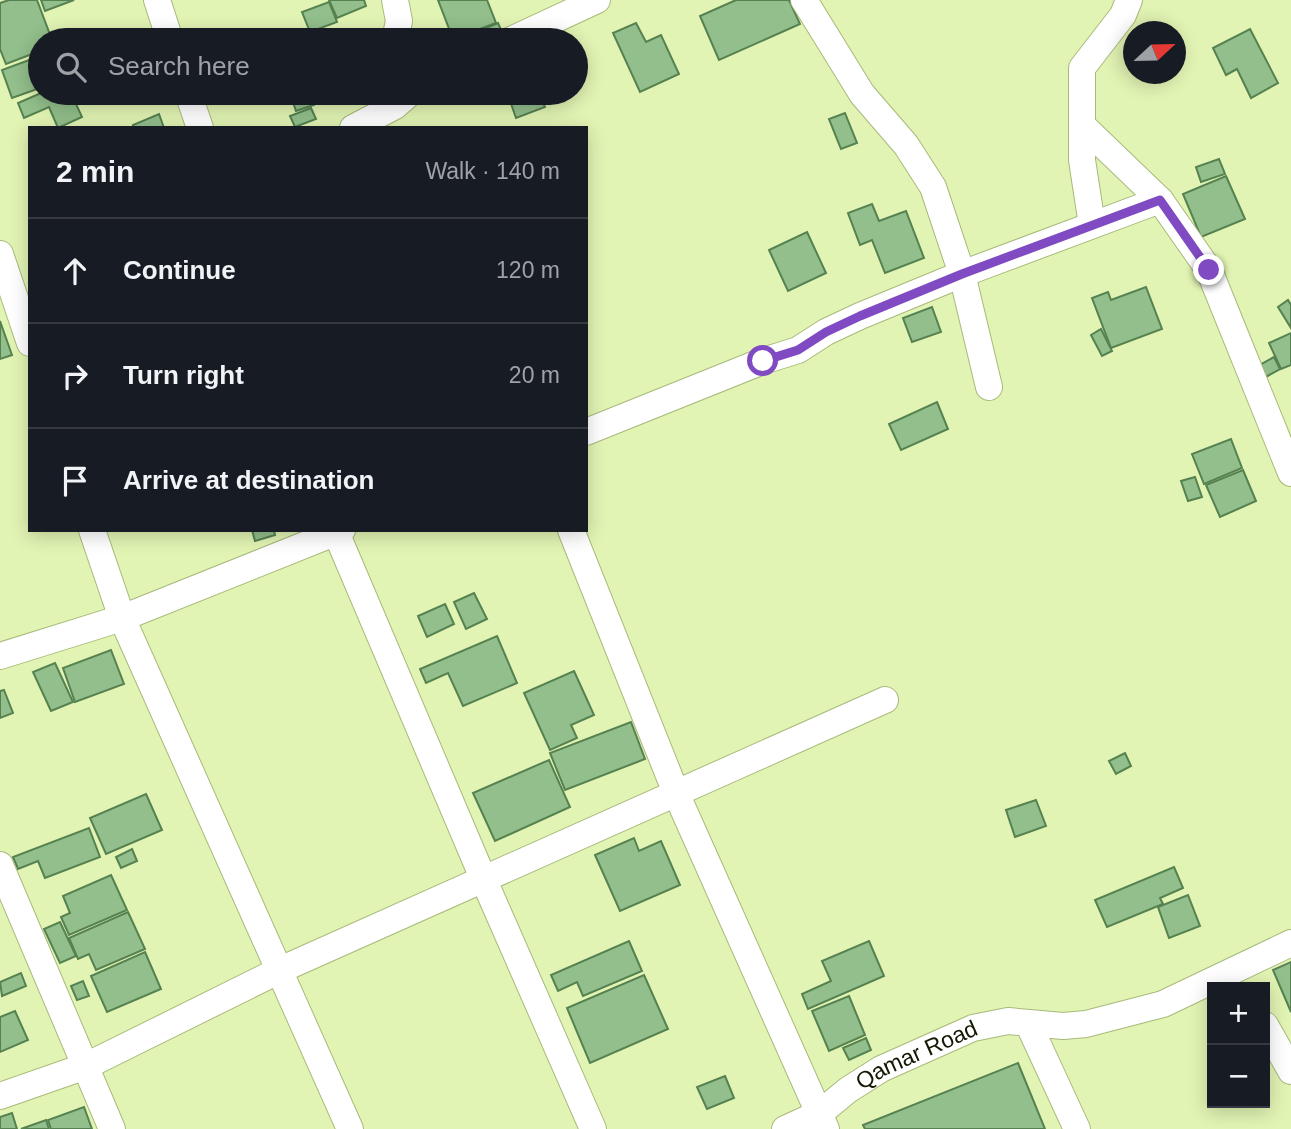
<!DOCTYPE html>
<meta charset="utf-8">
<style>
body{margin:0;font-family:Helvetica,sans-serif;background:#242831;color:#f1f3f6}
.controls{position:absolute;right:21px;bottom:21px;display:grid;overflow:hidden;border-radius:0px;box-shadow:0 4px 18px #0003}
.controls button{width:63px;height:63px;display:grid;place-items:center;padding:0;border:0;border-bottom:2px solid #363941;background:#171b24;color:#f1f3f6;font:35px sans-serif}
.compass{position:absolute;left:1123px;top:21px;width:63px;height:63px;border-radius:50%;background:#171b24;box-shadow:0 4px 18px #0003;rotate:68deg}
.stop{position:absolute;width:21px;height:21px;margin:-16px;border:5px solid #804ac2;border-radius:50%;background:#fff}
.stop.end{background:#804ac2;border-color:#fff;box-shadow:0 2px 7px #0008}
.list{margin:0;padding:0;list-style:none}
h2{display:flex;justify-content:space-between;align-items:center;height:91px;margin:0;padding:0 28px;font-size:30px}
h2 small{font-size:23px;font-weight:400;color:#9ea1a6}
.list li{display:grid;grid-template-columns:46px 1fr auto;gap:21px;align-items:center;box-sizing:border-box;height:105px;padding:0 28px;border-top:2px solid #363941}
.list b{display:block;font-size:26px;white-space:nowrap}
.list em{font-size:23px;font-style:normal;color:#9ea1a6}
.icon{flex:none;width:38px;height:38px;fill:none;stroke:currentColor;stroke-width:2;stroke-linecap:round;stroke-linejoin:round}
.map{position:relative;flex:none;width:1291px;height:1129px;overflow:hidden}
.search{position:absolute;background:#171b24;box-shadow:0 4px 18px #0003;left:28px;top:28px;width:560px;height:77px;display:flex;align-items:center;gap:18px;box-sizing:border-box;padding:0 24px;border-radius:38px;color:#9ea1a6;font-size:26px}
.panel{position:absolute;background:#171b24;box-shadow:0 4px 18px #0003;left:28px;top:126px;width:560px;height:406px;border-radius:0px}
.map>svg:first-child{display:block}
</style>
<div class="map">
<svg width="1291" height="1129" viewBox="0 0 1291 1129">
<rect width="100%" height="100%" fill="#e1f4b3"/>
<g fill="#92bf8b" stroke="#568150" stroke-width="2">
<path d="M9 0H37L52 40H40V51L6 64 0 49V3Z"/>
<path d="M41 0H74L45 11Z"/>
<path d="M329 0H364L366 6 337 18Z"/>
<path d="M438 0H487L496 23 453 39Z"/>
<path d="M736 0H789L800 24 719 60 700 16Z"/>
<path d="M329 2 337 22 310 32 302 12Z"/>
<path d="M498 23 504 37 497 40H477L474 33Z"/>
<path d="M636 23 646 42 661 35 679 74 640 92 613 33Z"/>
<path d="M108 29 112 40H79Z"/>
<path d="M1250 29 1278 83 1251 98 1237 69 1226 75 1213 48Z"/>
<path d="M40 56V88L12 98 2 70Z"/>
<path d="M41 93H71L82 117 58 128 49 107 24 118 18 103Z"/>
<path d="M309 93 314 105 296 111 292 99Z"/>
<path d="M515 93H539L545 107 516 118 508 95Z"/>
<path d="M311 108 316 119 295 127 290 116Z"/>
<path d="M845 113 857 143 841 149 829 119Z"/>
<path d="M159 114 164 128H134L133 125Z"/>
<path d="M1219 159 1225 174 1201 182 1196 167Z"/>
<path d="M1226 176 1245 219 1201 237 1183 194Z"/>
<path d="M872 204 879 221 906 211 924 258 885 273 872 240 860 245 848 213Z"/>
<path d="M807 232 826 273 788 291 769 250Z"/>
<path d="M1146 287 1162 329 1111 348 1092 298 1108 292 1111 300Z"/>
<path d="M1288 300 1291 305V328L1278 307Z"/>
<path d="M932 307 941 332 912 342 903 318Z"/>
<path d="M0 321 12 355 0 359Z"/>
<path d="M1101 329 1112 351 1102 356 1091 335Z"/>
<path d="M1291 333V365L1281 369 1269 343Z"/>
<path d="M1274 357 1280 369 1255 383 1249 371Z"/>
<path d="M937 402 948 429 901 450 889 424Z"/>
<path d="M1231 439 1242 468 1204 484 1192 454Z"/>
<path d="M1243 470 1256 501 1220 517 1206 485Z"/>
<path d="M1195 477 1202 497 1188 501 1181 481Z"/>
<path d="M252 530H274L275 535 255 541Z"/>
<path d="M474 593 487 619 466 629 454 602Z"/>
<path d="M445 604 454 624 427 637 418 616Z"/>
<path d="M497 636 517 683 463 706 448 673 426 683 420 669Z"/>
<path d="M111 650 124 684 75 702 63 668Z"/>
<path d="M55 663 73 702 51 711 33 672Z"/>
<path d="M574 671 594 715 571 725 577 738 550 750 524 693Z"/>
<path d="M4 690 13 713 0 718V691Z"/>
<path d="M631 722 645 759 565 790 550 753Z"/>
<path d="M1125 753 1131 766 1116 774 1109 761Z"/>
<path d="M549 760 570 807 495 841 473 793Z"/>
<path d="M146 794 162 830 106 854 90 818Z"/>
<path d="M1036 800 1046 826 1015 837 1006 810Z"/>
<path d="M89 828 100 857 45 878 38 861 18 869 13 857Z"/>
<path d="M634 838 639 851 661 841 680 885 620 911 595 855Z"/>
<path d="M132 849 137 861 121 868 116 857Z"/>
<path d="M1174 867 1183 888 1160 898 1163 904 1107 927 1095 900Z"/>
<path d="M111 875 127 910 69 935 61 917 70 913 63 896Z"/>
<path d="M1188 895 1200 926 1169 938 1158 907Z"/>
<path d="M128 912 145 949 96 970 89 954 78 959 69 938Z"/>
<path d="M60 922 76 956 60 963 44 929Z"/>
<path d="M629 941 642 971 583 996 577 982 558 991 551 975Z"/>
<path d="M869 941 884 976 808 1009 802 994 831 981 822 961Z"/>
<path d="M145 952 161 989 107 1012 91 976Z"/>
<path d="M1291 962V1012L1273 970Z"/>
<path d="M21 973 26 986 2 996 0 982Z"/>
<path d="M644 975 668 1029 590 1063 567 1008Z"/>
<path d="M83 981 89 996 77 1000 71 986Z"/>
<path d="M849 996 865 1035 829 1051 812 1011Z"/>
<path d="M15 1011 28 1040 0 1052V1017Z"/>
<path d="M866 1038 871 1050 849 1060 843 1048Z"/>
<path d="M1018 1063 1045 1129H865L863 1125Z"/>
<path d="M725 1076 734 1098 707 1109 697 1087Z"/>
<path d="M84 1107 92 1129H51L48 1120Z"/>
<path d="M12 1113 17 1129H0V1117Z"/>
<path d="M46 1120 49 1129H21Z"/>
</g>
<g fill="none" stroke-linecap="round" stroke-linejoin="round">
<defs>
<g id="minor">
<path d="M157 0 170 40"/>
<path d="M395 0 399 21 395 40"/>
<path d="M804 0 862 94 906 145 933 187 962 274 989 387"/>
<path d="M511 40 597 0"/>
<path d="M188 93 200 128"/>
<path d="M1082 125 1160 200 1209 270 1291 473"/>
<path d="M353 128 395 106 410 93"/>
<path d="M1092 225 1082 160V68L1123 15 1129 0"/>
<path d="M0 254 30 343"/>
<path d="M586 432 763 361 798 350 826 332 860 316 962 274 1160 200"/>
<path d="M92 530 122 618 350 1129"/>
<path d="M335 530 483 878 593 1129"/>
<path d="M571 530 676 793 826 1129"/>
<path d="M0 656 122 618 342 530"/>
<path d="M0 865 112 1129"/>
<path d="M1028 1023 1077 1129"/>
<path d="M1265 1025 1291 1071"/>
<path d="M0 1096 86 1066 280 970 885 700"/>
<path id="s1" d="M785 1129 820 1113 848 1090 881 1069 973 1028 1008 1021 1063 1026 1086 1024 1163 1004 1291 943"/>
</g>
</defs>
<use href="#minor" stroke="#a8ba7b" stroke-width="28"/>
<use href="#minor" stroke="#fff" stroke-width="26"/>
</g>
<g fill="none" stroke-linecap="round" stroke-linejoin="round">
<path stroke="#804ac2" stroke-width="9" d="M763 361 798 350 826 332 860 316 962 274 1160 200 1209 270"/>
</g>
<g text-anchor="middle" stroke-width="5" stroke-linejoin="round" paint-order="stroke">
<g font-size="23" fill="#121802" stroke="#fff">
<text dy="8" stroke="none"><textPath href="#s1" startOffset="152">Qamar Road</textPath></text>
</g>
</g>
</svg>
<div class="controls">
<button>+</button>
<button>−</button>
</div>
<svg class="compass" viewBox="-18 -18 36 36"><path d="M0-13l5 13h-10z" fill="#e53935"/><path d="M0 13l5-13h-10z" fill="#9ea1a6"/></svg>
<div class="stop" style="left:763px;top:361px"></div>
<div class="stop end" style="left:1209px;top:270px"></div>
<div class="search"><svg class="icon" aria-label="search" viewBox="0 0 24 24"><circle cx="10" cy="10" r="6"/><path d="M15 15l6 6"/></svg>Search here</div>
<section class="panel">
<h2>2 min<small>Walk · 140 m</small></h2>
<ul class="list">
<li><svg class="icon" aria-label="ahead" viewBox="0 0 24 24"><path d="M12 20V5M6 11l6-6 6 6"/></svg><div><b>Continue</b></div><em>120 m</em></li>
<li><svg class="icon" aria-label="right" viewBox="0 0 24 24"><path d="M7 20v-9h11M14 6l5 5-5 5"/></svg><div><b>Turn right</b></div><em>20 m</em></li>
<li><svg class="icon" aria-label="arrive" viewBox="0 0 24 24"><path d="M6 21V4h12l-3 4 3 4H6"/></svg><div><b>Arrive at destination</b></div></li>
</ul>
</section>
</div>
